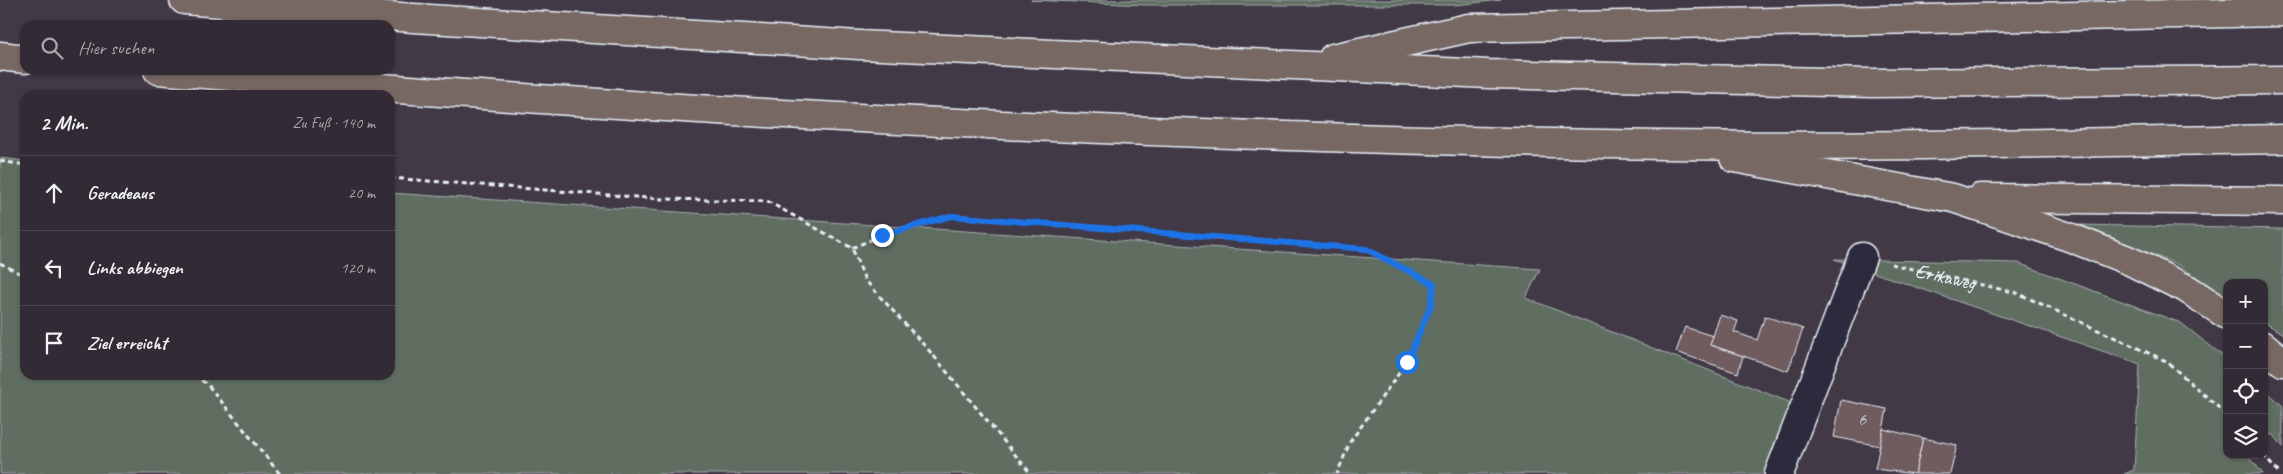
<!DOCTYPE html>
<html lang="de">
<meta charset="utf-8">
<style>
body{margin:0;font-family:Caveat,sans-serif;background:#3a333d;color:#f1f3f6}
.controls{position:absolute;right:15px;bottom:15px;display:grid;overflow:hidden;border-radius:10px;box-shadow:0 1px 4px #0004}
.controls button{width:45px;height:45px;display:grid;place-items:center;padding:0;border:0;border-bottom:1px solid #4d4750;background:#322b35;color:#f1f3f6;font:25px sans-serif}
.stop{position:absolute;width:15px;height:15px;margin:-11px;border:4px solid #1a73e8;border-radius:50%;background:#fff}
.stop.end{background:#1a73e8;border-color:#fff;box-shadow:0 1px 5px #0008}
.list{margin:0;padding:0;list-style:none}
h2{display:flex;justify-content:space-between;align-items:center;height:65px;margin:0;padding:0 20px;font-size:21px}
h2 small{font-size:16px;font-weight:400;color:#a8a7ad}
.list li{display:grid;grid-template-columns:32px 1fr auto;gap:15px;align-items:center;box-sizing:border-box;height:75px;padding:0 20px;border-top:1px solid #4d4750}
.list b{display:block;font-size:19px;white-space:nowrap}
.list em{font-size:16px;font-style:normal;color:#a8a7ad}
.icon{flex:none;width:28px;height:28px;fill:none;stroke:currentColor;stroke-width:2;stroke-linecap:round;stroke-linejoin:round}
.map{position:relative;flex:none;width:2283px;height:474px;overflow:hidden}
.search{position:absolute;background:#322b35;box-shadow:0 1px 4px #0004;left:20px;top:20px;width:375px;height:55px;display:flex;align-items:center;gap:12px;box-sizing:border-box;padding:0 18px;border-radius:15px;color:#a8a7ad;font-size:19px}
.panel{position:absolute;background:#322b35;box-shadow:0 1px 4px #0004;left:20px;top:90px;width:375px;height:290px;border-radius:15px}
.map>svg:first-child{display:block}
</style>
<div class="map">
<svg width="2283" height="474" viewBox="0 0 2283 474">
<rect width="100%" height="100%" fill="#423947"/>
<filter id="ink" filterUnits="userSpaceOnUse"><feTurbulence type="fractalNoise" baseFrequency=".02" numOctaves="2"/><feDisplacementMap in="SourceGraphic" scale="10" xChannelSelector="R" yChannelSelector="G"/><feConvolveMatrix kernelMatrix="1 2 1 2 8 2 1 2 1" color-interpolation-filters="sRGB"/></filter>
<g filter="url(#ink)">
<g fill="#616e62" stroke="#a4b0ad">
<path d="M1031 0H1501L1455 5H1145Z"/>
<path d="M0 158 25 161V375H390V193L1540 269 1526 298 1794 404 1767 474H0Z"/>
<path d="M2081 225 2283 229V334L2264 322V283H2227V297L2178 265Z"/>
<path d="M1834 259 2018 263 2181 323 2227 359V455H2248L2263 474H2124L2134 470 2140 364Z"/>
<path d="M2264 389 2283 406V447L2274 435H2264Z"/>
</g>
<g fill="#705c5e" stroke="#e8f1f8">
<path d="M1720 315 1738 321 1734 332 1757 340 1765 316 1803 329 1788 371 1710 345Z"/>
<path d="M1685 327 1713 336 1710 345 1743 356 1738 373 1676 352Z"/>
<path d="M1841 400 1887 409 1880 446 1834 437Z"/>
<path d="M1883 429 1923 438 1915 474 1875 469Z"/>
<path d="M1923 438 1957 445 1950 474H1915Z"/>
</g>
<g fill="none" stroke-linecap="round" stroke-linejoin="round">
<defs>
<path id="minor" d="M1779 474 1862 257"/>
<g id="highway">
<path d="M184 0 413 18 859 45 1489 74 1872 83 2283 80"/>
<path d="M0 56 25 59"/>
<path d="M1333 58 1469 28 2283 12"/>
<path d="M158 70C659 113 1161 137 1663 145 1870 148 2076 142 2283 139"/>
<path d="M1734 158 1953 198 2069 237 2130 261 2187 289 2227 315"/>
<path d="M1980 198 2283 201"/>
<path d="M2264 346 2283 362"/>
</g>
</defs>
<use href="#minor" stroke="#e8f1f8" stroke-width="31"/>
<use href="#highway" stroke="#e8f1f8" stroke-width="31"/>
<g stroke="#e8f1f8" stroke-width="3" stroke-dasharray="5 4" stroke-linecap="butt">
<path d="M0 161 25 165"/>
<path d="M390 178 662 199 767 201 852 248 865 280 933 355 1031 474"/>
<path d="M852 248 882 235 951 216 1366 249 1434 284 1431 305 1407 362 1350 442 1337 474"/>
<path d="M0 263 25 276"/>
<path id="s1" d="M1891 264 2017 293 2166 361 2227 415"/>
<path d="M194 375 208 385 280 474"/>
<path d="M2263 455 2280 474"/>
</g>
<use href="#minor" stroke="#2f2a3d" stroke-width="28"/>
<use href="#highway" stroke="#776864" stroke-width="28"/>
</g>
</g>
<g fill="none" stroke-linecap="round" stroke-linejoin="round" filter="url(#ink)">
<path stroke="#1a73e8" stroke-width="6" d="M882 235 951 216 1366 249 1434 284 1431 305 1407 362"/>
</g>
<g text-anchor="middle" stroke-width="5" stroke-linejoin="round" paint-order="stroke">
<g font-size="18" fill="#caccd2">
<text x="1862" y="425">6</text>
</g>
<g font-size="20" fill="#e8f1f8" stroke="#2f2a3d">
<text dy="7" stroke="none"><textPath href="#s1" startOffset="56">Erikaweg</textPath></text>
</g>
</g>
</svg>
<div class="controls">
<button>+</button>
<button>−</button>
<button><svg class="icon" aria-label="locate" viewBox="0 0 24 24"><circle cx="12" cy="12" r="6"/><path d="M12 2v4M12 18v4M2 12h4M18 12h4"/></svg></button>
<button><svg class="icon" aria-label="layers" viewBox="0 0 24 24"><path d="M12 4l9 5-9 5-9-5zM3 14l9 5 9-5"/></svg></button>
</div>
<div class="stop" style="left:1407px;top:362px"></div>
<div class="stop end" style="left:882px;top:235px"></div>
<div class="search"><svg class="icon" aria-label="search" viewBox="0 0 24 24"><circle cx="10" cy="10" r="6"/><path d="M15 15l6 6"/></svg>Hier suchen</div>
<section class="panel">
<h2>2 Min.<small>Zu Fuß · 140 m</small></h2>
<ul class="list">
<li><svg class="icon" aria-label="ahead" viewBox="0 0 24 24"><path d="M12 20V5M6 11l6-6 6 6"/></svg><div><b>Geradeaus</b></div><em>20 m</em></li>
<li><svg class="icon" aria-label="left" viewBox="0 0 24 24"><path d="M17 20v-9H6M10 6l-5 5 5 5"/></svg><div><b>Links abbiegen</b></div><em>120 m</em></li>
<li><svg class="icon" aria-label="arrive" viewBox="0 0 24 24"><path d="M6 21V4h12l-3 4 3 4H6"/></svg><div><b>Ziel erreicht</b></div></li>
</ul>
</section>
</div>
